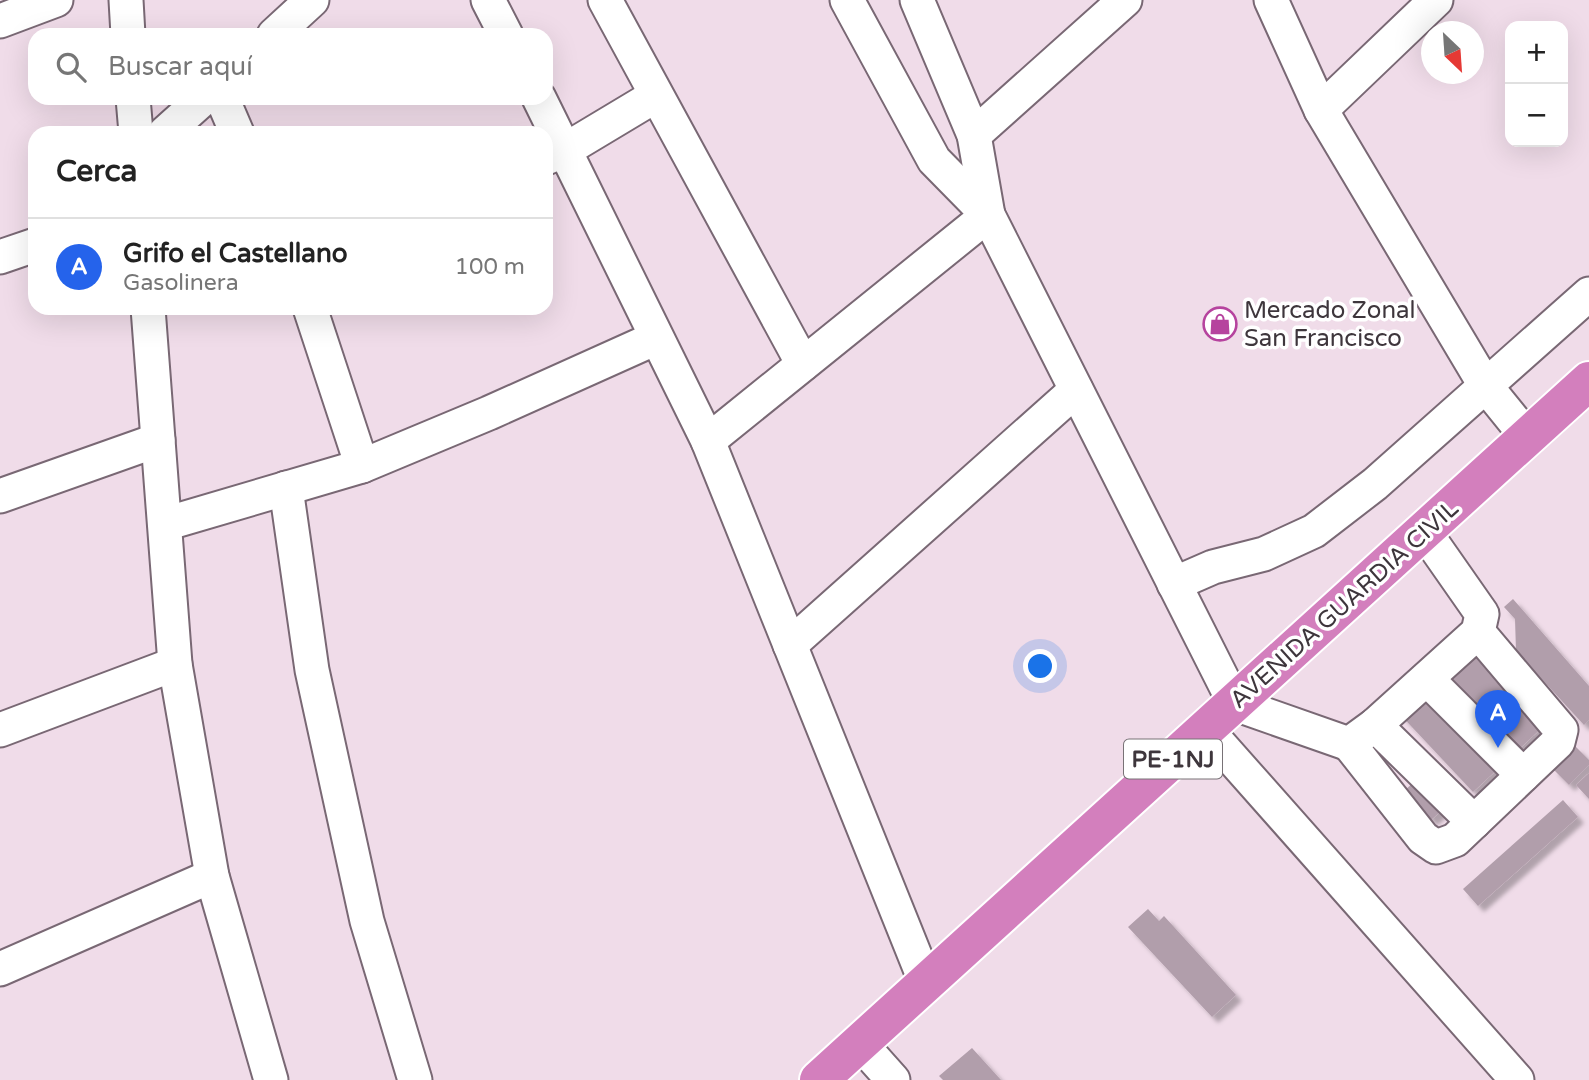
<!DOCTYPE html>
<html lang="es">
<meta charset="utf-8">
<style>
body{margin:0;font-family:"Varela Round",sans-serif;background:#f2f2f2;color:#222}
.controls{position:absolute;right:21px;top:21px;display:grid;overflow:hidden;border-radius:14px;box-shadow:0 7px 28px #0002}
.controls button{width:63px;height:63px;display:grid;place-items:center;padding:0;border:0;border-bottom:2px solid #e0e0e0;background:#fff;color:#222;font:35px sans-serif}
.compass{position:absolute;left:1421px;top:21px;width:63px;height:63px;border-radius:50%;background:#fff;box-shadow:0 7px 28px #0002;rotate:155deg}
.you{position:absolute;left:1041px;top:667px;width:24px;height:24px;margin:-18px;border:5px solid #fff;border-radius:50%;background:#1a73e8;box-shadow:0 0 0 10px #1a73e833}
.badge{display:grid;place-items:center;width:46px;height:46px;border-radius:50%;background:#2563eb;color:#fff;font-size:23px;font-weight:700}
.pin{position:absolute;translate:-50% -58px;filter:drop-shadow(0 2px 4px #0008)}
.pin::after{content:'';position:absolute;top:37px;width:24px;height:21px;background:inherit;clip-path:polygon(0 0,100% 0,50% 100%)}
.list{margin:0;padding:0;list-style:none}
h2{display:flex;justify-content:space-between;align-items:center;height:91px;margin:0;padding:0 28px;font-size:30px}
h2 small{font-size:23px;font-weight:400;color:#767676}
.list li{display:grid;grid-template-columns:46px 1fr auto;gap:21px;align-items:center;box-sizing:border-box;height:98px;padding:0 28px;border-top:2px solid #e0e0e0}
.list b{display:block;font-size:26px;white-space:nowrap}
.list p{margin:0;font-size:23px;white-space:nowrap;color:#767676}
.list em{font-size:23px;font-style:normal;color:#767676}
.icon{flex:none;width:38px;height:38px;fill:none;stroke:currentColor;stroke-width:2;stroke-linecap:round;stroke-linejoin:round}
.map{position:relative;flex:none;width:1589px;height:1080px;overflow:hidden}
.search{position:absolute;background:#fff;box-shadow:0 7px 28px #0002;left:28px;top:28px;width:525px;height:77px;display:flex;align-items:center;gap:18px;box-sizing:border-box;padding:0 24px;border-radius:21px;color:#767676;font-size:26px}
.panel{position:absolute;background:#fff;box-shadow:0 7px 28px #0002;left:28px;top:126px;width:525px;height:189px;border-radius:21px}
.map>svg:first-child{display:block}
</style>
<div class="map">
<svg width="1589" height="1080" viewBox="0 0 1589 1080">
<defs>
<filter id="shadow"><feDropShadow dx="6" dy="6" stdDeviation="2" flood-color="#0004"/></filter>
</defs>
<rect width="100%" height="100%" fill="#f0dce9"/>
<g fill="#b19eab" filter="url(#shadow)">
<path d="M1513 599 1589 686V720L1584 725 1516 651 1515 619 1504 607Z"/>
<path d="M1472 644 1547 723 1517 751 1442 671Z"/>
<path d="M1424 684 1502 765 1473 792 1396 710Z"/>
<path d="M1575 746 1589 760V765L1569 785 1552 768Z"/>
<path d="M1424 773 1451 802 1431 820 1404 791Z"/>
<path d="M1589 773V799L1576 785Z"/>
<path d="M1563 800 1578 817 1478 906 1463 889Z"/>
<path d="M1148 909 1159 921 1164 916 1236 995 1212 1017 1128 927Z"/>
<path d="M972 1048 1001 1080H943L939 1076Z"/>
</g>
<g fill="none" stroke-linecap="round" stroke-linejoin="round">
<defs>
<g id="minor">
<path d="M126 0 128 35"/>
<path d="M488 0 506 35"/>
<path d="M605 0 803 364"/>
<path d="M847 0 934 160 988 215"/>
<path d="M917 0 974 135 988 215 1235 704 1349 744 1375 725 1478 632 1482 614 1424 531"/>
<path d="M1271 0 1321 110 1485 385 1527 437"/>
<path d="M0 21 56 0"/>
<path d="M274 35 312 0"/>
<path d="M133 98 136 133"/>
<path d="M222 98 237 133"/>
<path d="M539 98 708 441 926 983"/>
<path d="M1321 110 1436 0"/>
<path d="M165 133 204 98"/>
<path d="M974 135 1125 0"/>
<path d="M546 158 565 150 655 96"/>
<path d="M0 257 35 245"/>
<path d="M148 308 175 664 212 876 271 1080"/>
<path d="M310 308 362 466"/>
<path d="M708 441 988 215"/>
<path d="M286 488 312 670 367 921 415 1080"/>
<path d="M0 496 158 440"/>
<path d="M165 524 362 466 489 413 656 338"/>
<path d="M1174 584 1213 567 1264 554 1314 531 1375 484 1589 294"/>
<path d="M790 645 1076 390"/>
<path d="M1427 679 1523 775"/>
<path d="M1375 725 1474 822"/>
<path d="M1206 729 1517 1080"/>
<path d="M0 730 175 664"/>
<path d="M1349 744 1423 838 1436 847 1455 840 1558 742 1561 730 1478 632"/>
<path d="M0 969 212 876"/>
<path d="M860 1043 893 1080"/>
</g>
<path id="highway" d="M819 1080 1589 381"/>
</defs>
<use href="#minor" stroke="#796874" stroke-width="37"/>
<use href="#highway" stroke="#fff" stroke-width="42"/>
<use href="#minor" stroke="#fff" stroke-width="33"/>
<use href="#highway" stroke="#d37fbd" stroke-width="38"/>
</g>
<defs>
<symbol id="shop-ring" viewBox="-11 -11 22 22"><circle r="9.5" fill="#fff" stroke="#b6439e" stroke-width="1.5"/><path d="M-5-2.5h2.3a2.7 3.5 0 0 1 5.4 0H5L5.5 6h-11ZM-1.5-2.5h3a1.5 2.3 0 0 0-3 0Z" fill="#b6439e"/></symbol>
</defs>
<g fill-rule="evenodd">
<use href="#shop-ring" x="1201" y="305" width="38" height="38"/>
</g>
<g text-anchor="middle" stroke-width="7" stroke-linejoin="round" paint-order="stroke">
<rect fill="#fff" stroke="#787276" stroke-width="2" x="1124" y="739.5" width="98" height="39" rx="5"/>
<g font-size="23" font-weight="bold" fill="#3e363c">
<text x="1173" y="767">PE-1NJ</text>
</g>
<g font-size="24" fill="#3e363c" stroke="#fff" text-anchor="start">
<text x="1244" y="318">Mercado Zonal<tspan x="1244" dy="28">San Francisco</tspan></text>
</g>
<g font-size="24" fill="#3e363c" stroke="#fff">
<text transform="translate(1344 604) rotate(-42)" y="8">AVENIDA GUARDIA CIVIL</text>
</g>
</g>
</svg>
<div class="controls">
<button>+</button>
<button>−</button>
</div>
<svg class="compass" viewBox="-18 -18 36 36"><path d="M0-13l5 13h-10z" fill="#e53935"/><path d="M0 13l5-13h-10z" fill="#767676"/></svg>
<div class="you"></div>
<div class="pin badge" style="left:1498px;top:748px">A</div>
<div class="search"><svg class="icon" aria-label="search" viewBox="0 0 24 24"><circle cx="10" cy="10" r="6"/><path d="M15 15l6 6"/></svg>Buscar aquí</div>
<section class="panel">
<h2>Cerca<small></small></h2>
<ul class="list">
<li><span class="badge">A</span><div><b>Grifo el Castellano</b><p>Gasolinera</p></div><em>100 m</em></li>
</ul>
</section>
</div>
